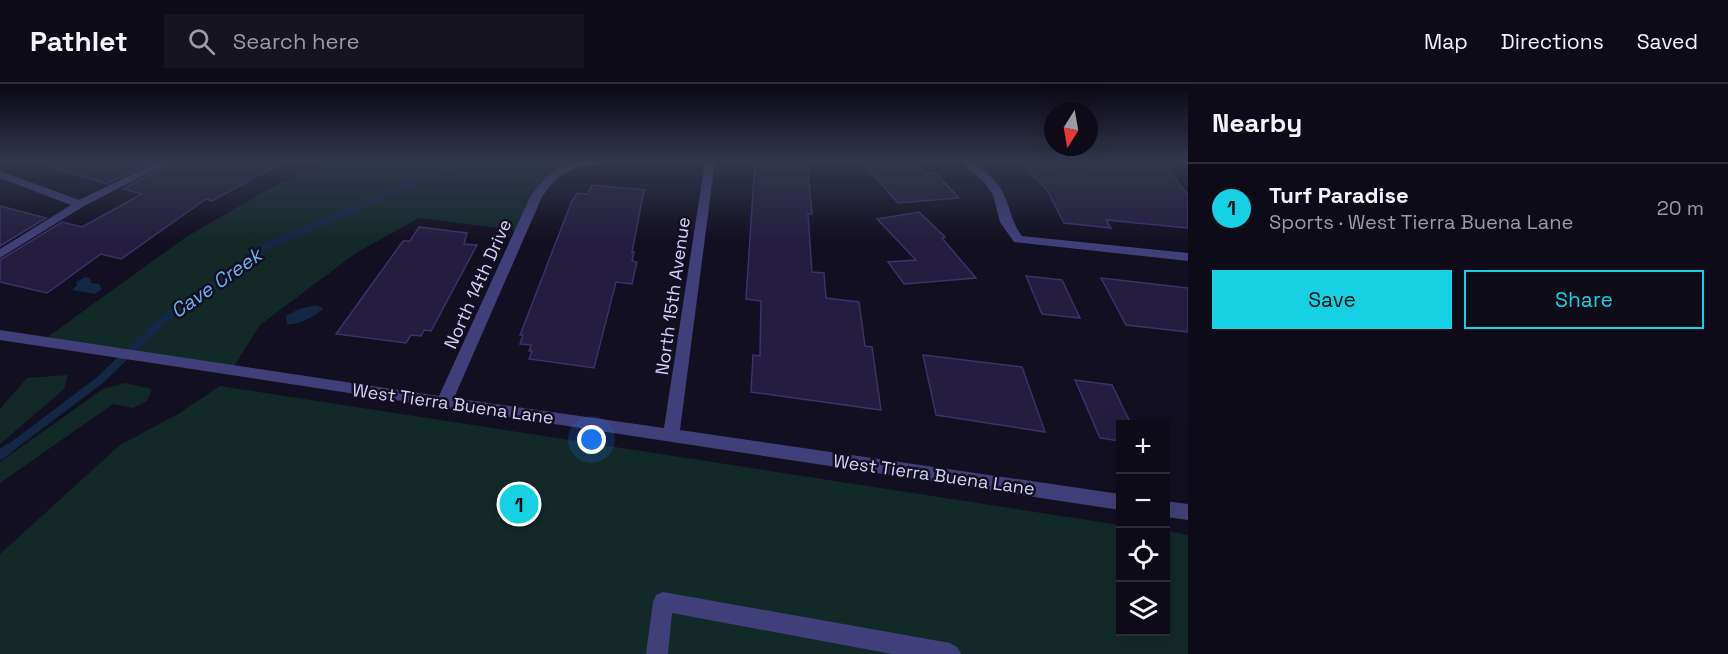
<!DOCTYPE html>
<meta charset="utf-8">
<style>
body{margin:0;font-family:"Space Grotesk",sans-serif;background:#171421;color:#f1f3f6}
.controls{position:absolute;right:18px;bottom:18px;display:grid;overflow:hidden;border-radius:0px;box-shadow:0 6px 24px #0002}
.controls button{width:54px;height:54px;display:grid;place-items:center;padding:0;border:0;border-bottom:2px solid #2e2b37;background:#0e0b18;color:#f1f3f6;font:30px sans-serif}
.compass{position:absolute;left:1044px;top:18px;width:54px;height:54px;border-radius:50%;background:#0e0b18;box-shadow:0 6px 24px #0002;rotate:191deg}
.you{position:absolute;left:592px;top:356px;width:21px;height:21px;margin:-15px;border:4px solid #fff;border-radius:50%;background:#1a73e8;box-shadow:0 0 0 9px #1a73e833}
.badge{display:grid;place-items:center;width:39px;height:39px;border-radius:50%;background:#16d0e3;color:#111;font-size:20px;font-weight:700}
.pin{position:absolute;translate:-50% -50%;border:3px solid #fff;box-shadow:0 2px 6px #0006}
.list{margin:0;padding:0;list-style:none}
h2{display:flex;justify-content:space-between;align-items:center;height:78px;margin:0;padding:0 24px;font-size:26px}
h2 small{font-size:20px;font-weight:400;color:#9b9ba2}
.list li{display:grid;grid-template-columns:39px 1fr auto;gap:18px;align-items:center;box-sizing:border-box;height:90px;padding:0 24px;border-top:2px solid #2e2b37}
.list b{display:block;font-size:22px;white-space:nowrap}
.list p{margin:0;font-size:20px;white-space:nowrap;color:#9b9ba2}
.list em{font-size:20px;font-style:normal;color:#9b9ba2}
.actions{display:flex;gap:12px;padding:18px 24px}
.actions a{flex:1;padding:14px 0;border:2px solid #16d0e3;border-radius:0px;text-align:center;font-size:21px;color:#16d0e3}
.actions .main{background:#16d0e3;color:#111}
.icon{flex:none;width:33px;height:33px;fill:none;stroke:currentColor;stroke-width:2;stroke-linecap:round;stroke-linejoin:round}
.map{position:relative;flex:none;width:1188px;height:570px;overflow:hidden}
header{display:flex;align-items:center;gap:36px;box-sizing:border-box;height:84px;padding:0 30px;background:#0e0b18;border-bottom:2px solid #2e2b37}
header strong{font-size:28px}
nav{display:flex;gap:33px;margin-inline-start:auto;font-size:21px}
.search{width:420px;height:54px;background:#171421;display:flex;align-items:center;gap:15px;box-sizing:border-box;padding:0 21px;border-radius:0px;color:#9b9ba2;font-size:22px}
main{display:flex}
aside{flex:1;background:#0e0b18}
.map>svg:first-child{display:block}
</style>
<header>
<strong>Pathlet</strong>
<div class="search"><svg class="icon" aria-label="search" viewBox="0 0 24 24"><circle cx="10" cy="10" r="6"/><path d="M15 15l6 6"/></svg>Search here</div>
<nav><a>Map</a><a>Directions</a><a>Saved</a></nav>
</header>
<main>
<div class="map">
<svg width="1188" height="570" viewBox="0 0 1188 570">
<rect width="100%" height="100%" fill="#120f20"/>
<g fill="#132928">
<path d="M330 77H589L561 84 546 97 522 147 419 134 356 169 260 241 231 287 42 257 186 153 269 105Z"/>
<path d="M68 291 64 305 0 360V325L27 294Z"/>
<path d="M125 299 152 305 147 317 133 324 113 320 0 399V378L103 305Z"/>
<path d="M220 302 1120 441V548H1166V447L1188 451V570H0V470L120 361 178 330Z"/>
</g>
<g fill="#142745">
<path d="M85 193 90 194 91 199 99 200 102 205 95 210 72 206 77 201 76 198Z"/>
<path d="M316 221 323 224C317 232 296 242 287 240L286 232 299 225Z"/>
</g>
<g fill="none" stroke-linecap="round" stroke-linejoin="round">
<path stroke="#142745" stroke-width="7" d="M206 205 265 163 464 77"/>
<path stroke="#142745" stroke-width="8" d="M6 367 100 296 165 234 208 204"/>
<path stroke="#142745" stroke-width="10" d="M0 371 8 365"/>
</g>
<g fill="#241d3f" stroke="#3c3169" stroke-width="1.5">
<path d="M51 77H154L107 100 50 83Z"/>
<path d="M174 77H285L212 117 206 115 121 175 101 170 47 209 0 198V176L62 138 82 143 142 110 123 105Z"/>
<path d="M755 77H807L812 130H808L812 188 824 189 826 214 859 218 865 262 872 263 881 326 751 308 753 271 760 272 761 217 746 215Z"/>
<path d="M861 77H912L925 90 935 89 959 114 898 119Z"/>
<path d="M1041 77H1172L1170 88 1188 111V144L1106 136 1111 144 1064 139 1047 106 1024 83 1040 82Z"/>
<path d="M592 101 644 106 632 168H634L632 177 637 178 632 200 616 198 594 284 529 275 532 267H529L531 261 520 260 523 251H520L573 114H575L577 109 587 110Z"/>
<path d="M0 122 46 134 0 162Z"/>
<path d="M919 128 945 153 942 154 976 194 904 200 888 178 916 176 877 135Z"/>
<path d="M419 143 467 149 464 160 477 161 431 247 424 246 421 252 411 251 406 259 336 250 403 157H410Z"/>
<path d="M1026 192 1062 196 1080 234 1042 230Z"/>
<path d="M1101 194 1188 204V248L1126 241Z"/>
<path d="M923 271 1022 283 1045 348 936 331Z"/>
<path d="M1075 296 1112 301 1131 340H1120V357L1100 354Z"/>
</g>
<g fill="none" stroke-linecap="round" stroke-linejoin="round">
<g fill="#403f7a" fill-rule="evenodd">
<path d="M159 77H172L84 122 0 174V165L71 121 0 94V87L79 116Z"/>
<path d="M576 77H618L613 80C579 81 562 83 542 113L454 314 664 344 705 77H715L680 346 1120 410V426L0 256V246L439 312 530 113C543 95 554 83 576 77Z"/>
<path d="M959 77C977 77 998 95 1005 113 1011 127 1012 139 1022 152L1188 169V177L1014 158 1000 138 993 111 984 98Z"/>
<path d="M1166 417 1188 420V436L1166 433Z"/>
<path d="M663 508 950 559 957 563 961 570H892L672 529 668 570H646L653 518 656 511Z"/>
</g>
</g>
<linearGradient id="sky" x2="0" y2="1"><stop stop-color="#0a0812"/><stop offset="0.49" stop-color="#33374e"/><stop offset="1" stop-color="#33374e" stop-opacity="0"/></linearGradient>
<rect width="1188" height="157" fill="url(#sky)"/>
<g text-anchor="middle" stroke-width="5" stroke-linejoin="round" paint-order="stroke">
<g font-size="18" fill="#d7d2fb" stroke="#120f20">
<text transform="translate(478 200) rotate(-66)" y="6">North 14th Drive</text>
<text transform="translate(673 212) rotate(-82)" y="6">North 15th Avenue</text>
<text transform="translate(453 320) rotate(8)" y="6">West Tierra Buena Lane</text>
<text transform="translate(934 391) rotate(8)" y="6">West Tierra Buena Lane</text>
</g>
<g font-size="20" font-style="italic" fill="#6ab3f1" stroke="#120f20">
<text transform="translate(216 199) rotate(-35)" y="7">Cave Creek</text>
</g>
</g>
</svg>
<div class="controls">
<button>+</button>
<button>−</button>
<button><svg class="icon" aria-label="locate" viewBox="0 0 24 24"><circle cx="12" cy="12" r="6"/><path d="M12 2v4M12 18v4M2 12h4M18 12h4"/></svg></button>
<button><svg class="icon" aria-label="layers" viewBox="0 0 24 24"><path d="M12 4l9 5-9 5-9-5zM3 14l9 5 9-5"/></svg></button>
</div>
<svg class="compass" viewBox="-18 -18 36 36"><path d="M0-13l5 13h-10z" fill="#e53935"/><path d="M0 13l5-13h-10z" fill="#9b9ba2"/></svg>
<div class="you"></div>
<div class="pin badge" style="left:519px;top:420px">1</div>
</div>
<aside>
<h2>Nearby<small></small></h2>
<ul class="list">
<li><span class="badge">1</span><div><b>Turf Paradise</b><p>Sports · West Tierra Buena Lane</p></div><em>20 m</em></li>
</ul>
<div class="actions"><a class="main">Save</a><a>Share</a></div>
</aside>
</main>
